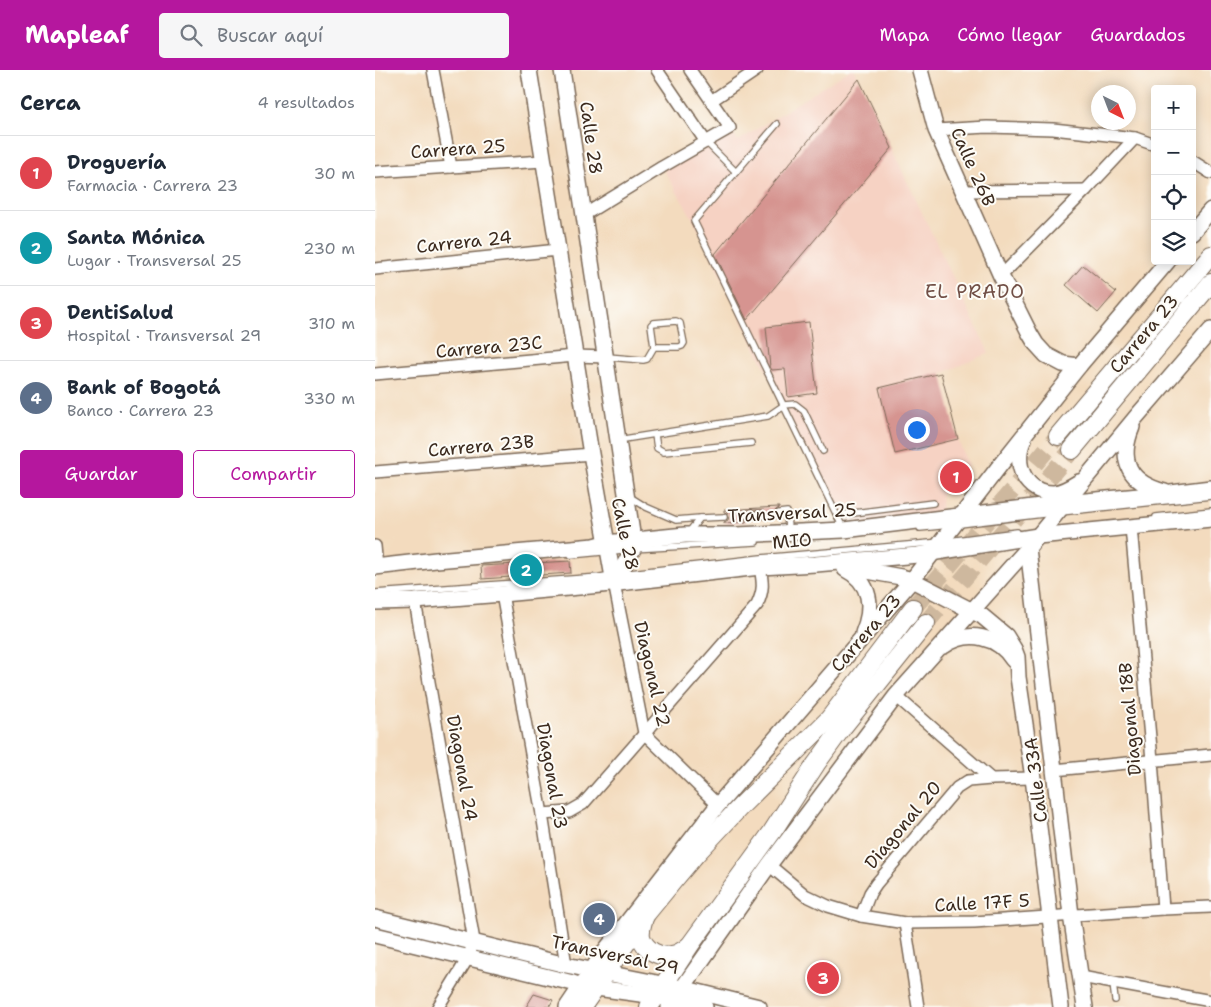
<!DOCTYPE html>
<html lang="es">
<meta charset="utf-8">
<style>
body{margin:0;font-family:"Shantell Sans",sans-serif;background:#f6f6f7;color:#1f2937}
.controls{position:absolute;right:15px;top:15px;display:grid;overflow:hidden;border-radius:5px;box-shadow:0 2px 12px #0003}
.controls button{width:45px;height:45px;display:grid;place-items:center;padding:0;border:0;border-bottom:1px solid #e0e1e3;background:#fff;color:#1f2937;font:25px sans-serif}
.compass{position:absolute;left:716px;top:15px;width:45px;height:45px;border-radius:50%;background:#fff;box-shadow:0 2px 12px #0003;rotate:138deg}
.you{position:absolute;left:541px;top:359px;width:18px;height:18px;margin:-12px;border:4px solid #fff;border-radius:50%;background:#1a73e8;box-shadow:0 0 0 8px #1a73e833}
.badge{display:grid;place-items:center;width:32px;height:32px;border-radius:50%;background:#b5179e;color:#fff;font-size:16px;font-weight:700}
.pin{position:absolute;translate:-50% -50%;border:2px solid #fff;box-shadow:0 1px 5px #0006}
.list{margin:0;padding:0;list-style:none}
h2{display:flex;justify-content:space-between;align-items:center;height:65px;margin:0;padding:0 20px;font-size:21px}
h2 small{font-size:16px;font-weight:400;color:#747a83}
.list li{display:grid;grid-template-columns:32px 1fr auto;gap:15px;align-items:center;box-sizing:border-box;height:75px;padding:0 20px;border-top:1px solid #e0e1e3}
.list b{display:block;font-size:19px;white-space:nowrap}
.list p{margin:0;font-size:16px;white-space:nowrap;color:#747a83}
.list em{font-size:16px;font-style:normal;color:#747a83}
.actions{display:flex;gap:10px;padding:15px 20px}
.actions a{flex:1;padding:11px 0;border:1px solid #b5179e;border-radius:5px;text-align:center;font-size:18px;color:#b5179e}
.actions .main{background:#b5179e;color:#fff}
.icon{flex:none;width:28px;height:28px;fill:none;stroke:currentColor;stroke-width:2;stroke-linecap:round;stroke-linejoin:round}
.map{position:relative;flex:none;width:836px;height:937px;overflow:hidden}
header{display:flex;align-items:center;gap:30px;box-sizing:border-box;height:70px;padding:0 25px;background:#b5179e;color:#fff}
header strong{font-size:24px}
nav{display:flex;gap:28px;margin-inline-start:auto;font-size:18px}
.search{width:350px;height:45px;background:#f6f6f7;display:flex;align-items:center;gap:12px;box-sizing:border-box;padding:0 18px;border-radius:5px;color:#747a83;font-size:19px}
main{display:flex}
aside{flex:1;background:#fff}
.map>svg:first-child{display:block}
</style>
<header>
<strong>Mapleaf</strong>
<div class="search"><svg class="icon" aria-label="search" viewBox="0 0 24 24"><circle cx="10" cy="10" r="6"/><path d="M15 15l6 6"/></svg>Buscar aquí</div>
<nav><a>Mapa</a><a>Cómo llegar</a><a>Guardados</a></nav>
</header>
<main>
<aside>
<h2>Cerca<small>4 resultados</small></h2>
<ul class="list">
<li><span class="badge" style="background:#e0444e">1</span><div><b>Droguería</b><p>Farmacia · Carrera 23</p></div><em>30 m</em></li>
<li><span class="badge" style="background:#0f9aa8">2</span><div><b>Santa Mónica</b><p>Lugar · Transversal 25</p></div><em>230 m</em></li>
<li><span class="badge" style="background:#e0444e">3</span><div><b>DentiSalud</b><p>Hospital · Transversal 29</p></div><em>310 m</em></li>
<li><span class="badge" style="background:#5c6f8a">4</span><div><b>Bank of Bogotá</b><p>Banco · Carrera 23</p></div><em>330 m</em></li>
</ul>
<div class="actions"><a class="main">Guardar</a><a>Compartir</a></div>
</aside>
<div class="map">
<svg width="836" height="937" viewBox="0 0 836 937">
<rect width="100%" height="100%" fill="#fdfcf7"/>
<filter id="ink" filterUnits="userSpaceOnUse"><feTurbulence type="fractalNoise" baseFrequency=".02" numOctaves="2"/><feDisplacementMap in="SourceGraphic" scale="10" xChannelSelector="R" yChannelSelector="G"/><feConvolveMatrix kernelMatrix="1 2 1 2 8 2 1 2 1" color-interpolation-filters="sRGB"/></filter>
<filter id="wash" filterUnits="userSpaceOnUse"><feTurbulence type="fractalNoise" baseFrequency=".0096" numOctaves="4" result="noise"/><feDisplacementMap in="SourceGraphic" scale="20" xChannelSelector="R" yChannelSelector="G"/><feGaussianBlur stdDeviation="1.12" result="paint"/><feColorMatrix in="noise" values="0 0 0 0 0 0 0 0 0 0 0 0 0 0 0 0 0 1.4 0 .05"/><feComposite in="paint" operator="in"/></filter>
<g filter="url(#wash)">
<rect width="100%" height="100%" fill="#f3dbbe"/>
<g fill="#f6d2c3">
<path d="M475 0H479L614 283 567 303 583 369 593 396 585 411 567 414 566 449 469 460 319 151 287 97 355 58 363 71Z"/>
<path d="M447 888 457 890 449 929 439 927Z"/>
</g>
<g id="blocks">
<g fill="#d69490" fill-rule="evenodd">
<path d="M484 9 517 78 372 250 340 184Z"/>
<path d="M708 195 741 222 723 243 691 215Z"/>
<path d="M434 252 442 323 413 327 410 299 397 300 395 297 391 257Z"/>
<path d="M566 303 583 369 520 384 504 318Z"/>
<path d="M404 437V438L401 440 399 443 401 446 404 448 371 450V452L349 453V452L353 450 354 446 352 443 349 442V440ZM370 440H388L390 442V446L386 449H368L365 445 367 441Z"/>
<path d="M195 491 196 503 107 509 106 496Z"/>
<path d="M159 924 178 930 174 937H151Z"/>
</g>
</g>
</g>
<g filter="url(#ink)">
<use href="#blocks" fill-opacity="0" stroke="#7b6856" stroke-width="1"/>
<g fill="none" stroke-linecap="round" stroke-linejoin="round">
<g stroke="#ceb89e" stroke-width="18" stroke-dasharray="18 9" stroke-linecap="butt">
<path d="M538 538 683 366"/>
<path d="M551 553 697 380"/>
</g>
<defs>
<g id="lane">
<path d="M402 54 319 151 468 458"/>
<path d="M331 72 361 102"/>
<path d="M233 287 268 290 272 289 279 277H304L307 276 309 273 305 253 301 251 278 253 276 255 279 277"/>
<path d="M280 365 282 378 289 382 376 373"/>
<path d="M243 370 393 346 409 335 420 334 429 341 448 381"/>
<path d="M255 427 271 437 301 450 325 448"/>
<path d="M686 442 836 426"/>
<path d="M404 443 412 442 413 461"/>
<path d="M370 445 386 444"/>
<path d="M463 445 558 433"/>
<path d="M781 447 836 441"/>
<path d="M585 454 677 443"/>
<path d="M545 458 575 455"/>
<path d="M313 463 325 448 349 447"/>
<path d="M196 485 258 479 381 472"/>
<path d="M246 504 386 488 566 472 642 462"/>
<path d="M0 523 225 507 237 505"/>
<path d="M738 914 740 930"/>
</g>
<g id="street">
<path d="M58 0 76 97"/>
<path d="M282 0 331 72"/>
<path d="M336 31 382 0"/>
<path d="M561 60 612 57 678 59 760 68 780 75"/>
<path d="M817 91 836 103"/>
<path d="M0 102 168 91"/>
<path d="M588 121 711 120"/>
<path d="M209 145 287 97 355 58 315 0"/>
<path d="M0 199 183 180"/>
<path d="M626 206 711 120 760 68"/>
<path d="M0 304 200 286 231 287"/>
<path d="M0 402 216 384"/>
<path d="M756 457 777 690 788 839"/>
<path d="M0 476 2 497"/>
<path d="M239 513 269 663 343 735"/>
<path d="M127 524 167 744 191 895"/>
<path d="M40 531 99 871 93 888 63 937"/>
<path d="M521 626 616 709 658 708"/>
<path d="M679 700 836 685"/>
<path d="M167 744 194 742 208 734 382 535C389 520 388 513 385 497"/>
<path d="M394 795 430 825 453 836 486 846 530 853 599 852 788 839 836 837"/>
<path d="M486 846 495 823 501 814 582 718 593 711 616 709"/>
<path d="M530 853 543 937"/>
<path d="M706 907 836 931"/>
</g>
<g id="secondary">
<path d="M154 0 216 384 239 513"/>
<path d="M187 0 257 463 258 479 239 513"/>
<path d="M545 0 561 60 626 206 655 264 661 274 671 285 688 294 704 296"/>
<path d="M817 162 836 140"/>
<path d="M757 357C743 391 754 413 790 422"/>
<path d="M649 369C637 393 650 424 679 423 688 422 696 417 704 412"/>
<path d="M653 478 696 845 710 937"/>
<path d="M0 497 61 490 219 476 231 473 310 465H362L469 460 690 433 796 423 836 418"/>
<path d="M470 497 526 507 537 510 607 546 631 566 639 579 642 587 643 607 658 708 686 937"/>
<path d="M470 499C496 512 499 537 488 563"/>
<path d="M0 532 40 531 127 524 226 515 385 497 441 494 543 485 663 466 836 449"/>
<path d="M569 576C593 559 623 566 638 590"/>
<path d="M0 848 191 895 307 918 384 937"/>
<path d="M0 865 198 913 207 916 280 926 330 937"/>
<path d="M192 937 229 882 343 735 537 510 626 394 704 296 793 191"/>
<path d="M294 937 394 795 521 626 653 478 762 346 836 260"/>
</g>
<g id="primary">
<path d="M683 366 836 185"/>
<path d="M697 380 836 213"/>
<path d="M269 848C267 854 265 861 266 867 270 880 284 888 297 885 304 884 309 880 314 876"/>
<path d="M207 937 272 843 299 810 321 784 366 736 454 649 538 538"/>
<path d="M274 937 315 875 397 762 441 694 467 658 551 553"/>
</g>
</defs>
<use href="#lane" stroke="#7b6856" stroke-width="8"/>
<use href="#street" stroke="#7b6856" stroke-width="14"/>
<use href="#secondary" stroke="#7b6856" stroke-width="18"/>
<use href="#primary" stroke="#7b6856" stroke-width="20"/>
<use href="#lane" stroke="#fff" stroke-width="5.5"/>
<use href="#street" stroke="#fff" stroke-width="11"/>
<use href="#secondary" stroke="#fff" stroke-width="15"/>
<use href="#primary" stroke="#fff" stroke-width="18"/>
</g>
</g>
<g text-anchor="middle" stroke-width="4" stroke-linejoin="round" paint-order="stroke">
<g font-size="18" fill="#3b2a1e" stroke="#fdfcf7">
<text transform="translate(216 68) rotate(82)" y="6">Calle 28</text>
<text transform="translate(83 79) rotate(-4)" y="6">Carrera 25</text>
<text transform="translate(598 97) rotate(66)" y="6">Calle 26B</text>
<text transform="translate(89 172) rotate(-6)" y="6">Carrera 24</text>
<text transform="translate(769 264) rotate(-50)" y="6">Carrera 23</text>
<text transform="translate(114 277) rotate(-5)" y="6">Carrera 23C</text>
<text transform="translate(106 376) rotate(-5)" y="6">Carrera 23B</text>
<text transform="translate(417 443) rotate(-3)" y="6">Transversal 25</text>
<text transform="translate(250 464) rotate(78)" y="6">Calle 28</text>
<text transform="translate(417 471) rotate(-5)" y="6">MIO</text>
<text transform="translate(491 563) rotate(-49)" y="6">Carrera 23</text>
<text transform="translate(277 604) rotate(77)" y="6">Diagonal 22</text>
<text transform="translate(755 649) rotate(-95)" y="6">Diagonal 18B</text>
<text transform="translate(87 698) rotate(80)" y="6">Diagonal 24</text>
<text transform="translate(177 706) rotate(80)" y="6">Diagonal 23</text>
<text transform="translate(661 710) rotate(-97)" y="6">Calle 33A</text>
<text transform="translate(528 755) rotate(-50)" y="6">Diagonal 20</text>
<text transform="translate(607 833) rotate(-3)" y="6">Calle 17F 5</text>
<text transform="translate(240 885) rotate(12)" y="6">Transversal 29</text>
</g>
<g font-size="19" letter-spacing="1" fill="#714f46" stroke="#fdfcf7">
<text x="600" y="228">EL PRADO</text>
</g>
</g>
</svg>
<div class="controls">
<button>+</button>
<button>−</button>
<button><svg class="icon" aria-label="locate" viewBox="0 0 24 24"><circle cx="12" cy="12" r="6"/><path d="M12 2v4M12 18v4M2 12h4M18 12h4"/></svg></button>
<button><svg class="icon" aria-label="layers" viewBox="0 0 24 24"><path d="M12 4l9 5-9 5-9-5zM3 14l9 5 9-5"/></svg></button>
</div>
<svg class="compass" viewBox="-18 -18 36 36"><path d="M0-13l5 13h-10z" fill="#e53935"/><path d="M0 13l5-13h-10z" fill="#747a83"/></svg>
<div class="you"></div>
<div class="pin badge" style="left:581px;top:407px;background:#e0444e">1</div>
<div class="pin badge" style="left:151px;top:500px;background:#0f9aa8">2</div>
<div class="pin badge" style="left:448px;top:908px;background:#e0444e">3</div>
<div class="pin badge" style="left:224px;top:849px;background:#5c6f8a">4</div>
</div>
</main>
